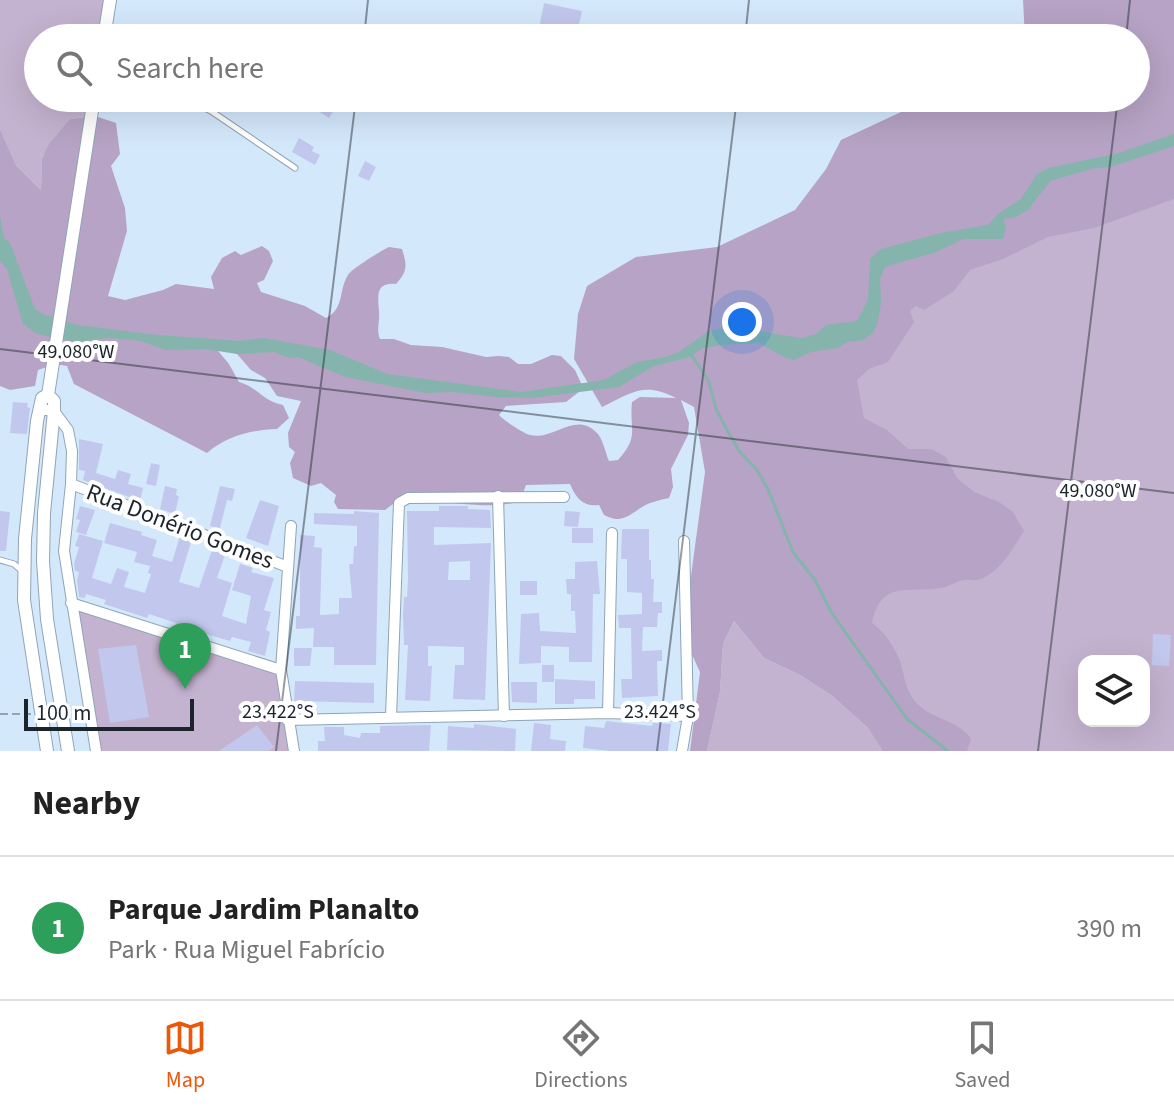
<!DOCTYPE html>
<meta charset="utf-8">
<style>
body{margin:0;font-family:"Source Sans 3",sans-serif;background:#f6f6f6;color:#222}
.controls{position:absolute;right:24px;bottom:24px;display:grid;overflow:hidden;border-radius:16px;box-shadow:0 8px 32px #0002}
.controls button{width:72px;height:72px;display:grid;place-items:center;padding:0;border:0;border-bottom:2px solid #e0e0e0;background:#fff;color:#222;font:40px sans-serif}
.scale{position:absolute;left:24px;bottom:20px;width:170px;box-sizing:border-box;padding-left:8px;border:4px solid #1c242b;border-top:0;font-size:22px;line-height:28px;white-space:nowrap;color:#1c242b;-webkit-text-stroke:6px #fff;paint-order:stroke}
.you{position:absolute;left:742px;top:322px;width:28px;height:28px;margin:-20px;border:6px solid #fff;border-radius:50%;background:#1a73e8;box-shadow:0 0 0 12px #1a73e833}
.badge{display:grid;place-items:center;width:52px;height:52px;border-radius:50%;background:#ea580c;color:#fff;font-size:26px;font-weight:700}
.pin{position:absolute;translate:-50% -66px;filter:drop-shadow(0 2px 4px #0008)}
.pin::after{content:'';position:absolute;top:42px;width:28px;height:24px;background:inherit;clip-path:polygon(0 0,100% 0,50% 100%)}
.list{margin:0;padding:0;list-style:none}
h2{display:flex;justify-content:space-between;align-items:center;height:104px;margin:0;padding:0 32px;font-size:34px}
h2 small{font-size:26px;font-weight:400;color:#767676}
.list li{display:grid;grid-template-columns:52px 1fr auto;gap:24px;align-items:center;box-sizing:border-box;height:144px;padding:0 32px;border-top:2px solid #e0e0e0}
.list b{display:block;font-size:30px;white-space:nowrap}
.list p{margin:0;font-size:26px;white-space:nowrap;color:#767676}
.list em{font-size:26px;font-style:normal;color:#767676}
.icon{flex:none;width:44px;height:44px;fill:none;stroke:currentColor;stroke-width:2;stroke-linecap:round;stroke-linejoin:round}
.map{position:relative;flex:none;width:1174px;height:751px;overflow:hidden}
.search{position:absolute;background:#fff;box-shadow:0 8px 32px #0002;left:24px;right:24px;top:24px;height:88px;display:flex;align-items:center;gap:20px;box-sizing:border-box;padding:0 28px;border-radius:44px;color:#767676;font-size:30px}
.sheet{height:248px;background:#fff}
nav{display:flex;justify-content:space-around;align-items:center;box-sizing:border-box;height:112px;border-top:2px solid #e0e0e0;background:#fff;font-size:22px;color:#767676}
nav a{display:grid;justify-items:center;gap:4px}
nav .on{color:#ea580c}
.map>svg:first-child{display:block}
</style>
<div class="map">
<svg width="1174" height="751" viewBox="0 0 1174 751">
<rect width="100%" height="100%" fill="#d4e8fc"/>
<g fill="#c4b3d0" fill-rule="evenodd">
<path d="M0 0H104L98 38H38V98H89L86 117 70 119 42 157 41 190 16 165 0 129Z"/>
<path d="M1174 190V751H707L720 692 723 644 734 621 764 658 800 675 831 695 868 728 881 746 844 356 939 280 1025 240ZM1084 661H1144V721H1084Z"/>
<path d="M75 608 278 672 291 751H99Z"/>
</g>
<path fill="#b7a3c5" d="M1023 0H1174V199L1094 228 1048 237 1003 259 970 270 954 291 924 310 916 306 910 311 914 322 888 362 869 369 857 380 864 418 887 430 908 449H931L946 457 957 478 974 492 999 502 1013 512 1024 531C1013 548 999 575 977 580 973 581 969 579 965 580 956 581 949 587 941 588 907 593 881 580 872 623 885 632 896 649 901 664 904 676 906 690 914 700 929 720 959 719 971 739L967 751H883L868 728 831 695 800 675 764 658 734 621 723 644 720 692 707 751H690L700 672 689 648 691 576 705 472 694 407 681 400 689 423 688 435 671 469 673 487 669 498C660 500 650 502 642 507 628 516 621 524 604 515L599 505C583 507 576 498 570 484L526 485 520 501C493 510 460 502 431 502 418 503 406 505 393 504L385 510 338 509 334 502 336 495 321 483 311 486 293 478 290 463 295 452 289 447 288 433 301 401 277 396 265 378 251 370 237 354 208 339 229 364 239 382C259 388 263 401 283 405L289 418 277 429C251 430 227 436 207 453L74 384 67 366 55 364 38 370 35 386 10 390 0 386V129L16 165 41 190 42 158 49 144 70 119 95 116 116 123 120 154 111 166 125 208 127 231 108 296 125 300 163 290 176 284 214 289 211 277 222 258 235 251 241 255 262 246 269 251 273 261 264 280 257 283 261 292 305 306 326 318C345 308 338 291 348 275 350 270 382 250 389 247L402 249C407 265 408 271 396 284 375 282 378 296 379 312 380 322 376 330 380 339H394L411 345 442 347 486 357 499 356 509 357 518 364H531L552 355 561 356 575 370 581 383 580 391 566 402 506 406 499 415C503 420 525 434 530 435 553 441 575 411 596 432 603 438 605 452 609 461L618 460C640 436 629 430 632 402L640 397 676 398C644 382 633 392 602 407L574 359 578 314 587 286 636 257 717 247 795 210 826 169 841 140 931 98H1136V38H1025Z"/>
<path fill="#84b4ab" d="M1174 134V146L1110 167 1095 168 1050 181 1028 210 1016 217 1003 219 1006 227 1003 239H963L936 252 885 267 880 279 881 302 878 321 874 332 863 340 847 342 838 348 811 352 794 360 786 358 759 343 720 345 703 348 690 357 654 366 619 387 532 398 496 397 453 392 426 393 345 377 298 357 289 358 274 352 237 354 205 349 166 350 141 341 108 338 77 342 37 334 23 324 7 269 0 261V216L4 238 10 243 35 309 43 314 77 325 158 335 240 341 263 338 330 350 387 374 522 392 604 380 637 362 666 357 679 352 709 331 732 327 801 338 816 334 826 325 857 321 868 300 870 259 881 249 941 233 988 225 999 213 1021 199 1037 174 1049 168 1119 153Z"/>
<g fill="none" stroke-linecap="round" stroke-linejoin="round">
<path stroke="#84b4ab" stroke-width="3" d="M691 354 708 380 717 411 726 428 739 451 757 470 768 489 793 552 815 580 831 612 907 719 948 751"/>
</g>
<g fill="#c2c8ed" fill-rule="evenodd">
<path d="M544 3 582 11 576 38 538 33Z"/>
<path d="M298 98H328L338 104 329 118Z"/>
<path d="M299 138 314 147 312 151 320 155 315 165 292 152Z"/>
<path d="M365 161 376 167 369 181 358 176Z"/>
<path d="M13 402 28 403 27 407 30 408 27 434 10 433Z"/>
<path d="M79 439 103 444 96 473 115 479 118 470 131 474 128 484 143 488 140 501 83 480 85 471 79 470Z"/>
<path d="M151 463 160 465 156 486 146 484Z"/>
<path d="M165 486 177 489 176 495 179 496 175 514 160 509Z"/>
<path d="M220 486 235 489 232 501 227 500 220 528 210 526Z"/>
<path d="M260 500 279 506 268 546 246 538Z"/>
<path d="M80 506 95 510 86 535 76 532 80 520 76 519Z"/>
<path d="M439 506H468V509L490 510 491 528 434 527V545L491 543 485 700 453 699 455 665H464V647L434 646H428V666H432L430 701 405 700 408 645H404L403 614 404 597H407L408 579 407 511H439ZM470 561V580H448L449 562Z"/>
<path d="M0 511 10 512 6 551H0Z"/>
<path d="M354 511 379 513 376 665H334V647H313L314 628 296 629V616H300V535L315 536 314 547 322 548 320 615 339 614V598H352L349 564H353L354 546H357V526L314 524V513L354 514Z"/>
<path d="M565 511 580 512 578 527 564 526Z"/>
<path d="M110 523 142 532 141 535 157 540 152 556 172 562 180 536 192 539 179 582 199 588 212 550 225 555 217 578 232 583 222 616 246 624 251 596 232 590 240 564 253 568 251 572 274 578 264 610 271 612 266 630 270 632 265 656 248 651 251 642 232 637 230 641 199 632 198 635 174 628 176 623 149 614 147 618 104 604 106 600 86 594 85 598 79 597 77 580 79 572 75 571 74 564 79 547 75 546 79 534 103 541 92 578 111 584 117 568 129 572 124 587 145 593 151 574 148 573 150 566 134 562 137 552 104 543Z"/>
<rect x="572" y="528" width="21" height="15"/>
<path d="M622 529H649V560H651V579H654L653 602H662V613H658L657 627H643L642 651 662 650V661H657L658 696 622 698 621 679H632L631 628H619L618 615 642 614V593L627 592V559H621Z"/>
<path d="M597 561 600 594H593L592 662H569V647L541 646V663L519 664 521 614 539 613 540 631 576 633 575 611H571V594H567L566 579H575V562Z"/>
<rect x="520" y="581" width="17" height="14"/>
<path d="M1153 634 1171 635 1169 666 1152 665Z"/>
<path d="M136 645 149 717 110 723 98 649Z"/>
<path d="M294 648H312L310 666H294Z"/>
<rect x="542" y="665" width="12" height="17"/>
<path d="M555 679 595 681V699H574V704H555Z"/>
<path d="M295 681 374 683V703L294 701Z"/>
<path d="M511 682H537V703L512 702Z"/>
<path d="M606 721 652 726 653 723 671 724 668 751H610L583 748 585 726 604 728Z"/>
<path d="M534 723 551 725 550 739 566 741 565 751H531Z"/>
<path d="M474 724 516 729 515 751 447 750 448 726 474 728Z"/>
<path d="M257 725 274 747 268 751H219Z"/>
<path d="M431 725 429 751H318V741H325L324 727H344V735L360 738 361 733H380V726Z"/>
</g>
<g fill="none" stroke-linecap="round" stroke-linejoin="round">
<defs>
<g id="service">
<path d="M183 98 211 111 295 168"/>
<path d="M0 560 14 564 21 570"/>
</g>
<g id="minor">
<path d="M39 409 54 411 68 430 72 451 71 484 64 551 96 751"/>
<path d="M71 484 288 567"/>
<path d="M498 496 504 716"/>
<path d="M291 526 281 670 294 751"/>
<path d="M71 603 281 670"/>
<path d="M608 713 612 533"/>
<path d="M391 717 399 503 408 498 564 497"/>
<path d="M287 720 608 713 688 716"/>
<path d="M682 751 688 716 684 541"/>
</g>
<g id="tertiary">
<path d="M104 38 110 0"/>
<path d="M47 751 24 600 25 539 37 421 42 398 48 395"/>
<path d="M68 751 47 619 43 561 44 513 54 411V401L48 395 94 98"/>
</g>
</defs>
<use href="#service" stroke="#90a4b6" stroke-width="7"/>
<use href="#minor" stroke="#90a4b6" stroke-width="12"/>
<use href="#tertiary" stroke="#90a4b6" stroke-width="14"/>
<path stroke="#93a3b2" stroke-width="2" stroke-dasharray="8 4" stroke-linecap="butt" d="M0 714H31"/>
<use href="#service" stroke="#fff" stroke-width="5"/>
<use href="#minor" stroke="#fff" stroke-width="10"/>
<use href="#tertiary" stroke="#fff" stroke-width="12"/>
</g>
<path fill="none" stroke="#1c242b" stroke-width="2" stroke-opacity="0.45" d="M364 38 368 0M745 38 749 0M1126 38 1130 0M0 349 1174 493M276 751 356 98M657 751 737 98M1038 751 1118 98"/>
<g text-anchor="middle" stroke-width="8" stroke-linejoin="round" paint-order="stroke">
<g font-size="24" fill="#1c242b" stroke="#fff">
<text transform="translate(180 526) rotate(21)" y="8">Rua Donério Gomes</text>
</g>
</g>
<g font-size="20" text-anchor="middle" fill="#1c242b" stroke="#fff" stroke-width="8" stroke-linejoin="round" paint-order="stroke">
<text x="76" y="358">49.080°W</text>
<text x="1098" y="497">49.080°W</text>
<text x="278" y="718">23.422°S</text>
<text x="660" y="718">23.424°S</text>
</g>
</svg>
<div class="controls">
<button><svg class="icon" aria-label="layers" viewBox="0 0 24 24"><path d="M12 4l9 5-9 5-9-5zM3 14l9 5 9-5"/></svg></button>
</div>
<div class="scale">100 m</div>
<div class="you"></div>
<div class="pin badge" style="left:185px;top:689px;background:#2e9e5b">1</div>
<div class="search"><svg class="icon" aria-label="search" viewBox="0 0 24 24"><circle cx="10" cy="10" r="6"/><path d="M15 15l6 6"/></svg>Search here</div>
</div>
<section class="sheet">
<h2>Nearby<small></small></h2>
<ul class="list">
<li><span class="badge" style="background:#2e9e5b">1</span><div><b>Parque Jardim Planalto</b><p>Park · Rua Miguel Fabrício</p></div><em>390 m</em></li>
</ul>
</section>
<nav>
<a class="on"><svg class="icon" aria-label="map" viewBox="0 0 24 24"><path d="M3 6l6-2 6 2 6-2v14l-6 2-6-2-6 2zM9 4v14M15 6v14"/></svg>Map</a>
<a><svg class="icon" aria-label="directions" viewBox="0 0 24 24"><path d="M12 3l9 9-9 9-9-9zM9 14v-3h6M13 9l2 2-2 2"/></svg>Directions</a>
<a><svg class="icon" aria-label="saved" viewBox="0 0 24 24"><path d="M7 4h10v16l-5-4-5 4z"/></svg>Saved</a>
</nav>
